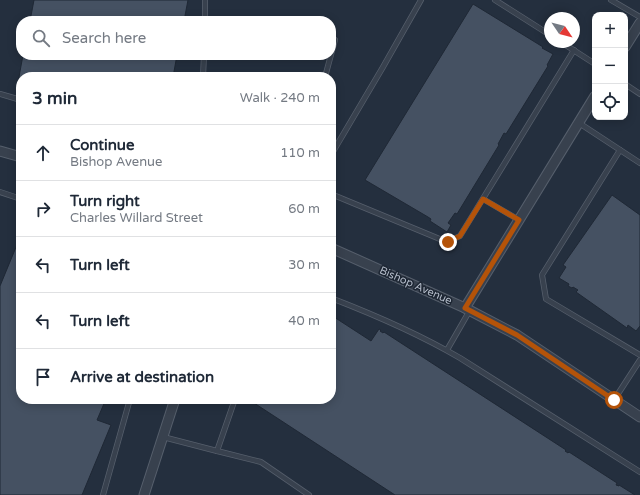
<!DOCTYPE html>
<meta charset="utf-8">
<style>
body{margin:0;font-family:"Varela Round",sans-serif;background:#f6f6f7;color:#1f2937}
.controls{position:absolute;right:12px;top:12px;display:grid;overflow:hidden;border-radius:8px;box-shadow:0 2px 10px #0003}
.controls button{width:36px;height:36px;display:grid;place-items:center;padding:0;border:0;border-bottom:1px solid #e0e1e3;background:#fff;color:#1f2937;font:20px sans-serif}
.compass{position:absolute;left:544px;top:12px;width:36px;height:36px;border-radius:50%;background:#fff;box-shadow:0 2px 10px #0003;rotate:125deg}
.stop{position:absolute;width:12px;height:12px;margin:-9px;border:3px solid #b45309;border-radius:50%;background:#fff}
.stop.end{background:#b45309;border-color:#fff;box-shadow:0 1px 4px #0008}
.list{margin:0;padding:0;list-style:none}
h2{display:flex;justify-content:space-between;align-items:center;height:52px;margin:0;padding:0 16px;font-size:17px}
h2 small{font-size:13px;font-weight:400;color:#747a83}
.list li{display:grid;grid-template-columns:26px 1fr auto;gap:12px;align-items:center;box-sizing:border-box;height:56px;padding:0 16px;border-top:1px solid #e0e1e3}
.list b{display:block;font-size:15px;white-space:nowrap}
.list p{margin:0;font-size:13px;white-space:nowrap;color:#747a83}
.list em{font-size:13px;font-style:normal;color:#747a83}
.icon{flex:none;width:22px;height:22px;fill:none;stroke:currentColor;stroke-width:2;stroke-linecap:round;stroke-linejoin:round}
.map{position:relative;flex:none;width:640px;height:495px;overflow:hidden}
.search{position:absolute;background:#fff;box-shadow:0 2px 10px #0003;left:16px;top:16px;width:320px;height:44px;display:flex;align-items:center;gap:10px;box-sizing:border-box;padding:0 14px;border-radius:16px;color:#747a83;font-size:15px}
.panel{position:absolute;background:#fff;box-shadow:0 2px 10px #0003;left:16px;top:72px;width:320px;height:332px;border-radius:16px}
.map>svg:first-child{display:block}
</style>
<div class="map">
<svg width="640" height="495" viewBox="0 0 640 495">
<rect width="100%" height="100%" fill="#242f3e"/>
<g fill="#455162" stroke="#1f2835">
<path d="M34 0H188L184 21H30Z"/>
<path d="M473 4 543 47 542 48 553 54 547 65 548 66 506 134 504 133 498 144 499 145 457 214 455 213 448 223 451 225 447 232 430 221 431 219 428 217 365 180Z"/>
<path d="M23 55H177L173 77H21V89L17 88Z"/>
<path d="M612 195 640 215V326L636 331 628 325 627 328 576 292 578 290 573 287 572 288 568 286 569 284 559 278 566 267 563 265Z"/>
<path d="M21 235V399H106L97 420 111 425 82 495H0V286Z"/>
<path d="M331 316 333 318 334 317 371 341 379 329 381 330 380 331 383 333 384 332 566 450 565 451 568 453 569 452 617 483 616 485 619 486V485L635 495H395L251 401 252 399H331Z"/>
</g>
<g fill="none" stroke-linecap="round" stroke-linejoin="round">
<defs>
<g id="lane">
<path d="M495 0 550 35"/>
<path d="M611 0 640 17"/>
<path d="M205 21V0"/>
<path d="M561 42 595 64"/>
<path d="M203 77 204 55"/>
<path d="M325 77 335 40"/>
<path d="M625 84 640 94"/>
<path d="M0 94 21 100"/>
<path d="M579 123 640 163"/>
<path d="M620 150 542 275 546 299 640 355"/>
<path d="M331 155 383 67 421 0"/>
<path d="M0 192 21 199"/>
<path d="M331 194 447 242 460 236 574 50"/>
<path d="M483 199 519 220"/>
<path d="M331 298C375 315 419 334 460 358L640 472"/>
<path d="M447 350 470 310"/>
<path d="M614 400 640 360"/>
<path d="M163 437 217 451 235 399"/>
<path d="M217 451 261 462 309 495"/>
<path d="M103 495 130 399"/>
</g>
<g id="street">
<path d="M625 47 640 23"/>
<path d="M0 151 21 157"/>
<path d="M331 248 465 308 517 335 640 417"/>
<path d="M465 308 595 96"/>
<path d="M144 495 175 399"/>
</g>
</defs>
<use href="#lane" stroke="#565f6c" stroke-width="6"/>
<use href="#street" stroke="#565f6c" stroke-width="11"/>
<use href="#lane" stroke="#38414e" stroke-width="4.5"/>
<use href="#street" stroke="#38414e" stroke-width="9"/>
</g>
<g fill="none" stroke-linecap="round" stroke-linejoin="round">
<path stroke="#b45309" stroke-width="5" d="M448 242 460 236 483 199 519 220 465 308 517 335 614 400"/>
</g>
<g text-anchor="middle" stroke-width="3" stroke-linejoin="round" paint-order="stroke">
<g font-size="11" fill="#b4bcc9" stroke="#1d2633">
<text transform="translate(416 285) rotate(24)" y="4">Bishop Avenue</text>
</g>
</g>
</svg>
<div class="controls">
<button>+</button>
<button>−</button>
<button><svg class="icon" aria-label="locate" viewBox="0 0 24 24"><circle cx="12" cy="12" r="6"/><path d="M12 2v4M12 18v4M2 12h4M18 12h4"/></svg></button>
</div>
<svg class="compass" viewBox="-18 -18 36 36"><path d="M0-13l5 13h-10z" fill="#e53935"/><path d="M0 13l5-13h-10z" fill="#747a83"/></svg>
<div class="stop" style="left:614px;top:400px"></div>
<div class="stop end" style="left:448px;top:242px"></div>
<div class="search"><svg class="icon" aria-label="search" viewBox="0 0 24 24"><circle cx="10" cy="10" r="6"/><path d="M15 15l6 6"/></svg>Search here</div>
<section class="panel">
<h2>3 min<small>Walk · 240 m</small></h2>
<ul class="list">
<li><svg class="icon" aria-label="ahead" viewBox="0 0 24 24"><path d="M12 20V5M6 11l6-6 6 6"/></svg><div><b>Continue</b><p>Bishop Avenue</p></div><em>110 m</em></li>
<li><svg class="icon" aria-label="right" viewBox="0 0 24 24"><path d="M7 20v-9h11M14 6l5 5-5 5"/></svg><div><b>Turn right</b><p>Charles Willard Street</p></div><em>60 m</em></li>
<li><svg class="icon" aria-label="left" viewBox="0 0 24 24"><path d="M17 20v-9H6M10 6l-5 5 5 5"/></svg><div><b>Turn left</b></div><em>30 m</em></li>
<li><svg class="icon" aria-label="left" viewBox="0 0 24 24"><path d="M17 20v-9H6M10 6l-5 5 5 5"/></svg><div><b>Turn left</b></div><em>40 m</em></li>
<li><svg class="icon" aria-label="arrive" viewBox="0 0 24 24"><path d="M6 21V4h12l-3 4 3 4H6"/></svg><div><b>Arrive at destination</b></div></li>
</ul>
</section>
</div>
